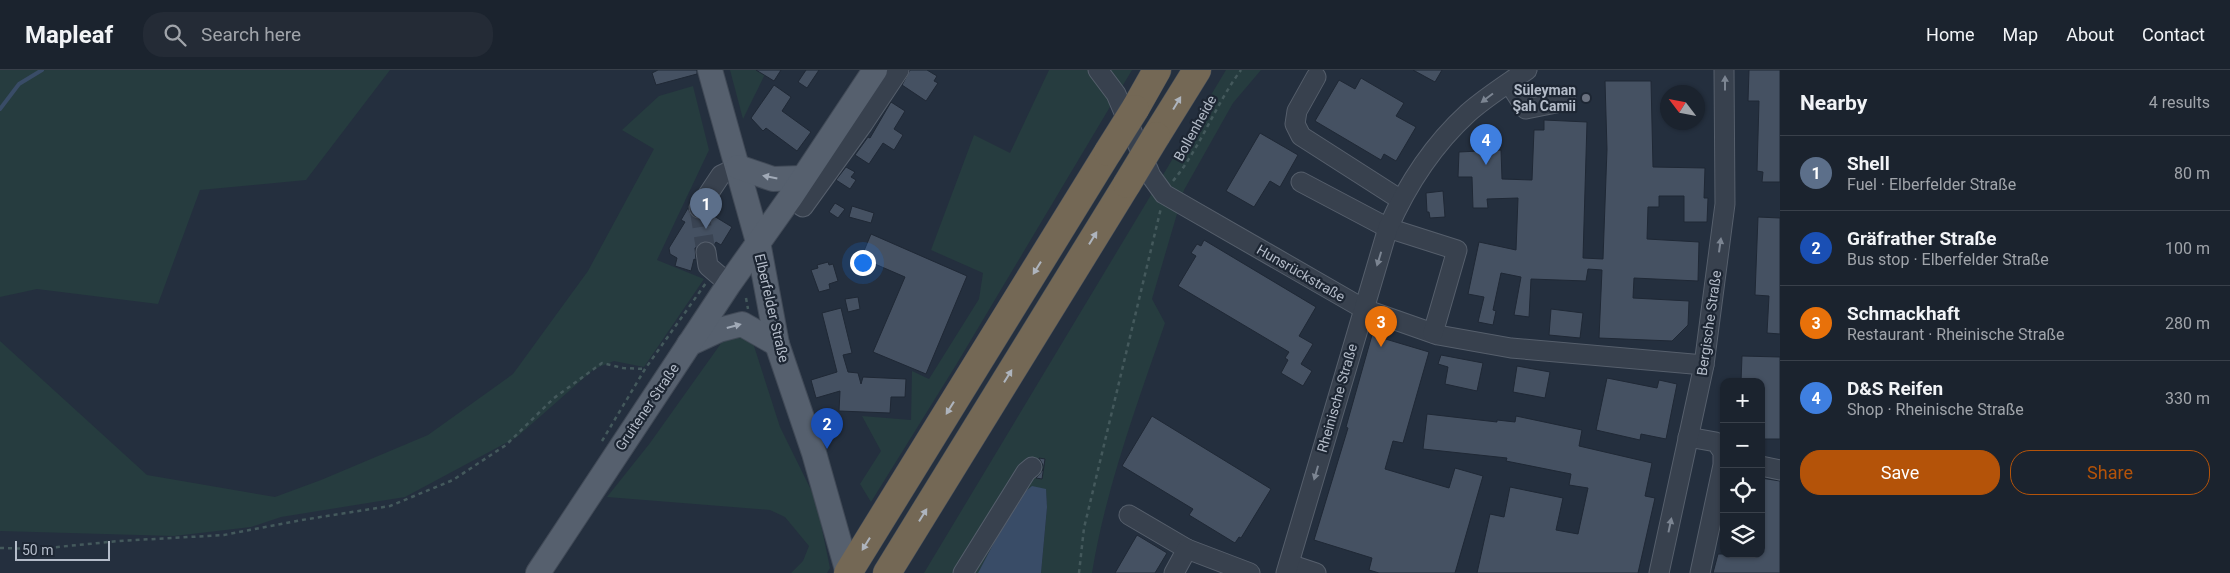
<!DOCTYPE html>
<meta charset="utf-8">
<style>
body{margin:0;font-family:Roboto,sans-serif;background:#242b36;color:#f1f3f6}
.controls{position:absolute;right:15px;bottom:15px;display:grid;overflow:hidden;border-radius:10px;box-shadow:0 1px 4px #0004}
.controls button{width:45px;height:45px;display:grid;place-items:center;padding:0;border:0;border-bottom:1px solid #39404a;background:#1b232e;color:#f1f3f6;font:25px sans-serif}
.compass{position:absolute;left:1660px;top:15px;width:45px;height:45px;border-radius:50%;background:#1b232e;box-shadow:0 1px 4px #0004;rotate:302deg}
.scale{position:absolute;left:15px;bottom:12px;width:95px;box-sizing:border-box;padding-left:5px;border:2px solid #b4bcc9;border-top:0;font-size:14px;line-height:18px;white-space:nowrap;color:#b4bcc9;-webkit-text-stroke:4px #1d2633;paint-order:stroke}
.you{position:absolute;left:862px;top:192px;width:18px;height:18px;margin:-12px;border:4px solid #fff;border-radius:50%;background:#1a73e8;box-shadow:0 0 0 8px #1a73e833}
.badge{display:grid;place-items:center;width:32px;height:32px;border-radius:50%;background:#b45309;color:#fff;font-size:16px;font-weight:700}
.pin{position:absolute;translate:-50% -41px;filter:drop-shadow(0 1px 2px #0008)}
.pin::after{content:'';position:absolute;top:26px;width:18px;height:15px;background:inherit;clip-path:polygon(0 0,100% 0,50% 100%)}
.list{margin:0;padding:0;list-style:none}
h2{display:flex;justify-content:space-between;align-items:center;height:65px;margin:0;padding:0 20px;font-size:21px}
h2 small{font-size:16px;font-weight:400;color:#a0a4aa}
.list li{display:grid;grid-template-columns:32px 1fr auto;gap:15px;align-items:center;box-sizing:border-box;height:75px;padding:0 20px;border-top:1px solid #39404a}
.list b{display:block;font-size:19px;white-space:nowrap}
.list p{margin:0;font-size:16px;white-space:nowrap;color:#a0a4aa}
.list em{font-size:16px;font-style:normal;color:#a0a4aa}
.actions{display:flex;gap:10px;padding:15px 20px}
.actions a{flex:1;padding:11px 0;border:1px solid #b45309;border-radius:20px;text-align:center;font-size:18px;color:#b45309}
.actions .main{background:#b45309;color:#fff}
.icon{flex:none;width:28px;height:28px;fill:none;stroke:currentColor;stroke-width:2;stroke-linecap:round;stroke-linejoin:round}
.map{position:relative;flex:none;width:1780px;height:503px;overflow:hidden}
header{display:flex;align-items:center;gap:30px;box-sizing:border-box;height:70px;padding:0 25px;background:#1b232e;border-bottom:1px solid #39404a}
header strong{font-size:24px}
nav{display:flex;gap:28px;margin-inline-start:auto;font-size:18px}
.search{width:350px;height:45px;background:#242b36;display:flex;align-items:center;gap:12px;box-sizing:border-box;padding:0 18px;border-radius:20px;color:#a0a4aa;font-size:19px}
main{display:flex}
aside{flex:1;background:#1b232e}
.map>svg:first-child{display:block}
</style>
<header>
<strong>Mapleaf</strong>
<div class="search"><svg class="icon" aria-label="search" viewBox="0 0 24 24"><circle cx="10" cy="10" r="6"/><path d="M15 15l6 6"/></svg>Search here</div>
<nav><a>Home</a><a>Map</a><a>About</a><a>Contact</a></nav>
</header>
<main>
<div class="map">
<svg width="1780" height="503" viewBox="0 0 1780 503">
<rect width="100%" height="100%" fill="#242f3e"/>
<g fill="#263c3f">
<path d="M0 0H390L306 110 200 120 158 234 37 219 0 227Z"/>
<path d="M730 0H767L743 49Z"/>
<path d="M1049 0H1132L956 295 871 432 860 414 881 381 862 346 911 350 912 301 929 309 979 229 983 203 931 180 974 65 1010 83Z"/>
<path d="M1226 0H1261L1233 33 1184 120 1152 229 1165 253C1137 335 1106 417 1092 503H1041L1047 437 1046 420 1018 427 978 503H924Z"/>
<path d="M693 16 709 80 657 190 704 209 644 297 614 291 594 299 517 367 405 427 281 447 251 457 174 466 0 461V271L147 405 275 427 321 410 428 365 513 304 588 201 654 79 622 60 659 26Z"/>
<path d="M740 266 748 269 754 276 780 357 816 430 830 498 827 503H791L803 491 809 476 785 447 770 440 607 427 650 373 722 272 732 267Z"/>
</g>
<path fill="#394c67" d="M1032 416 1046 419 1047 437 1041 503H978L1018 427Z"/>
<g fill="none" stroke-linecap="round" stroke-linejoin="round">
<path stroke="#394c67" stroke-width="4" d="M0 39 19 14 42 0"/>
</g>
<g fill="#455162" stroke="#1f2835">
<path d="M658 0H697V4L656 15 652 3Z"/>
<path d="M756 0H781L774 11Z"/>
<path d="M806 0H819L807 18 798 12Z"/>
<path d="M910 0H927L937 6 934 11 938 13 926 31 902 15Z"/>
<path d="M1413 0H1442L1435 12Z"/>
<path d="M1749 0H1780V112H1762L1763 102 1757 101 1759 31H1748Z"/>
<path d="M1361 8 1404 33 1396 46 1416 57 1396 91 1384 84 1381 90 1315 51 1339 10 1355 19Z"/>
<path d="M1605 11H1651L1653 97 1705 98 1704 128H1708L1707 152H1684V126H1659V137H1648L1647 169 1699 172 1698 211 1634 208 1633 228 1689 231 1688 255 1672 271 1599 268 1602 200 1588 199 1586 211 1531 209 1529 247 1514 245 1521 207 1501 203 1493 240 1496 241 1493 255 1478 252 1484 227 1468 224 1479 172 1516 180 1518 128 1487 129 1488 138H1473L1472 107H1458L1459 82 1501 80 1502 109 1532 110 1534 60H1544V50L1587 52 1583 188 1603 189 1607 79Z"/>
<path d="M774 15 791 27 782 41 811 62 797 81 766 58 763 61 751 48Z"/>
<path d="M891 32 905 41 894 59 903 65 894 80 883 73 869 94 855 85 868 67 870 68Z"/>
<path d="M1260 63 1298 85 1280 117 1270 111 1254 137 1226 121Z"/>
<path d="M846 97 855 102 851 107 856 110 850 119 836 110Z"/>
<path d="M1443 121 1445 147 1430 148 1429 142H1427L1426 123Z"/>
<path d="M835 133 845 139 838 148 829 142Z"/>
<path d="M852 136 874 143 871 153 849 147Z"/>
<path d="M688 138 693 148H704L709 143 732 157 721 175 716 172 714 175 705 171 699 174 695 178 696 190 694 189 691 201 675 196 677 188 670 184 669 178 685 152 681 150Z"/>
<path d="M1758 147 1780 148V264L1767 263 1769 226 1755 225Z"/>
<path d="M871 164 967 206 926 304 873 282 905 207 861 188Z"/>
<path d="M1204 170 1316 237 1299 266 1313 274 1301 294 1312 301 1303 316 1281 303 1288 290 1285 288 1289 282 1178 216 1196 186 1191 183 1197 174 1201 176Z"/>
<path d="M828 192 829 195 833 194 838 211 829 214 830 219 819 222 811 200 818 198 817 195Z"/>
<path d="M858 227 860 239 848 242 845 229Z"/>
<path d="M841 238 852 283 843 285 848 302 858 303 861 314 863 307 906 309 905 327H891L890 343 839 341 840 321 816 328 811 310 837 302 822 243Z"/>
<path d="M1551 239 1583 243 1580 268 1549 265Z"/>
<path d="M1372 265 1429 282 1403 373 1393 371 1385 399 1449 418 1455 398 1483 406 1455 503H1379L1369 500 1372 488 1314 470 1348 358 1346 357Z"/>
<path d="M1441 285 1483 293 1477 321 1445 314 1448 297 1438 294Z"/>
<path d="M1742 286 1780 287V369H1761V312H1741Z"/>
<path d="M1517 296 1550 302 1545 328 1513 322Z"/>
<path d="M1607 308 1657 318 1659 310 1677 314 1666 369 1641 364 1640 370 1596 360Z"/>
<path d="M1427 344 1497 352V350L1515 352 1516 346 1582 360 1579 376 1652 393 1645 426 1655 428 1638 503H1477L1490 444 1504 447 1510 417 1563 428 1556 460 1578 464 1588 418 1569 415 1571 404 1506 391 1507 388 1423 379Z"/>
<path d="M1152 346 1271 419 1241 468 1239 467 1235 473 1189 445 1193 439 1122 396Z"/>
<path d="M1039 388 1045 389 1042 409 1036 408 1043 400V395Z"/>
<path d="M1761 408 1780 411V503H1713L1718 484H1761Z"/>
<path d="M1137 465 1167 483 1155 503H1115Z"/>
</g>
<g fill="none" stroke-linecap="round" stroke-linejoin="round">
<path stroke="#3a4453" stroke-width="19" stroke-dasharray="19 9" stroke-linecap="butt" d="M699 138 706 182"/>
<defs>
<g id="minor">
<path d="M1098 0 1116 24 1151 106 1164 124 1364 239 1438 265 1511 278 1704 295"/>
<path d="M1316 7 1297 41 1295 54 1301 66 1401 130"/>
<path d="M1509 13 1526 39 1566 31"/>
<path d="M1301 112 1388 158 1457 180 1433 263"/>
<path d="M790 128 803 137 863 54 899 0"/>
<path d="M699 138 721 105 738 97"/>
<path d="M706 182 708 196 729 214"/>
<path d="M1688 367 1716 372 1723 382V395L1700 503"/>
<path d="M1761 396 1780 400"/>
<path d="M1129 445 1187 479"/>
<path d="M1289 494 1316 503"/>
<path d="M963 503 1026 402 1032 397"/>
<path d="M1174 503 1187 479 1250 503"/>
<path d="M1286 503 1388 158C1407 115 1433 75 1468 43 1486 27 1507 14 1527 0"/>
<path d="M1659 503 1704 295 1725 134 1724 0"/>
</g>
<g id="major">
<path d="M710 0 758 172 777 274 814 383 848 503"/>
<path d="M738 97 773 109 802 108"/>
<path d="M689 274 719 260 742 254 777 274"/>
<path d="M538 503 729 214 790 128 875 0"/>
</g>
<g id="highway">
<path d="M1135 39 1157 0"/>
<path d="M1156 66 1197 0"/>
<path d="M848 503 1108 82"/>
<path d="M887 503 1127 114"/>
</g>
</defs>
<use href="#minor" stroke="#565f6c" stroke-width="21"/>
<use href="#major" stroke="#414a57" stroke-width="26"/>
<use href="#highway" stroke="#434c59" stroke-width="29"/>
<g stroke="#44595c" stroke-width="2.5" stroke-dasharray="4 4" stroke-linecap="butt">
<path d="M1173 111C1201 77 1215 35 1241 0"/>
<path d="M746 228 748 239"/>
<path d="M602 371 645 299 706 213"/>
<path d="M0 478 37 479 119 471 224 465 302 450 390 436 453 410 506 375 554 328 602 293 623 298 645 299"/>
<path d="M1079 503 1084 458 1161 138"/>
</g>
<use href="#minor" stroke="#38414e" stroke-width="19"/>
<use href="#major" stroke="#56606e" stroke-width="24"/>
<use href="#highway" stroke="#746855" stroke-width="28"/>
<defs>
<g id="highway-bridge">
<path d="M1108 82 1135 39"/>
<path d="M1127 114 1156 66"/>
</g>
</defs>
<use href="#highway-bridge" stroke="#434c59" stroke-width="29" stroke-linecap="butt"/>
<use href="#highway-bridge" stroke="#746855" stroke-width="28"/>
</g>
<defs><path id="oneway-solid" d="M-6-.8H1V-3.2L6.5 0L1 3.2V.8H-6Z" transform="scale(1.25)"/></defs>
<g fill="#7c8592">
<use href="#oneway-solid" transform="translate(1725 13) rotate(-90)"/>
<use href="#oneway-solid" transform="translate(1487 28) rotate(143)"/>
<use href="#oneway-solid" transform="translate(1720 175) rotate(-82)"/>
<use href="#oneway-solid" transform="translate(1379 189) rotate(107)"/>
<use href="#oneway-solid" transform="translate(1316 403) rotate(106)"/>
<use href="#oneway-solid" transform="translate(1670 455) rotate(-78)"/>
</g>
<g fill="#aeb4bd">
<use href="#oneway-solid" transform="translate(1177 33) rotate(-59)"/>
<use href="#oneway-solid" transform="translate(1093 168) rotate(-58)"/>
<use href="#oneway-solid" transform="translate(1037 198) rotate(122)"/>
<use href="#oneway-solid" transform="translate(1008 306) rotate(-58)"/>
<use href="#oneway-solid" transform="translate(950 338) rotate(122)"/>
<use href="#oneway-solid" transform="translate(923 445) rotate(-58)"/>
<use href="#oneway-solid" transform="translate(866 474) rotate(122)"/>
</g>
<g fill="#a1aab7">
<use href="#oneway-solid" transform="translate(770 107) rotate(-169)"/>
<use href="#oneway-solid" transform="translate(734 256) rotate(-15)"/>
</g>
<circle fill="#6b7280" stroke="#1d2633" stroke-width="2" cx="1586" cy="28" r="5"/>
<g text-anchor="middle" stroke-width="4.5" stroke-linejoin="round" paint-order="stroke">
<g font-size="14" font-weight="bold" fill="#b4bcc9" stroke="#1d2633" text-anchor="end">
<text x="1576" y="25">Süleyman<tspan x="1576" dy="16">Şah Camii</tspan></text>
</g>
<g font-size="14" fill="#b4bcc9" stroke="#1d2633">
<text transform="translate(1195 58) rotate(-61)" y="5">Bollenheide</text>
<text transform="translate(1301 203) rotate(30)" y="5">Hunsrückstraße</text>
<text transform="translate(772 238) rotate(77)" y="5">Elberfelder Straße</text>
<text transform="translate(1709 253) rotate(-82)" y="5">Bergische Straße</text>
<text transform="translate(1337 328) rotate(-74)" y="5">Rheinische Straße</text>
<text transform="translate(647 337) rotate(-56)" y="5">Gruitener Straße</text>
</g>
</g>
</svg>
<div class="controls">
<button>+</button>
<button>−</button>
<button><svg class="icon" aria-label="locate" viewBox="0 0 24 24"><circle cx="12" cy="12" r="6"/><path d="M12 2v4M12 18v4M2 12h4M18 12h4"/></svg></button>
<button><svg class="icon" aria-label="layers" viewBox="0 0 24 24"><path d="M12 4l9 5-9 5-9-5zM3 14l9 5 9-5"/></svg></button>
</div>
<svg class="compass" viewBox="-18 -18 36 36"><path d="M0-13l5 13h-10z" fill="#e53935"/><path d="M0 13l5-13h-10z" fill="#a0a4aa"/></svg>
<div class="scale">50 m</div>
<div class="you"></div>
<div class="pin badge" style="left:706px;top:159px;background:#5c6f8a">1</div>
<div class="pin badge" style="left:827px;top:379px;background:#1a4fb4">2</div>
<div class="pin badge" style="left:1381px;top:277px;background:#e8710a">3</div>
<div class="pin badge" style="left:1486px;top:95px;background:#3f7fe0">4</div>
</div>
<aside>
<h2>Nearby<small>4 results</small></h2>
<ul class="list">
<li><span class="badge" style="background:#5c6f8a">1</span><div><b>Shell</b><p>Fuel · Elberfelder Straße</p></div><em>80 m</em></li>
<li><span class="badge" style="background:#1a4fb4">2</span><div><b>Gräfrather Straße</b><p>Bus stop · Elberfelder Straße</p></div><em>100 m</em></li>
<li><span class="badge" style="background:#e8710a">3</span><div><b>Schmackhaft</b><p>Restaurant · Rheinische Straße</p></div><em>280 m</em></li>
<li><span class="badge" style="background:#3f7fe0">4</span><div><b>D&amp;S Reifen</b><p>Shop · Rheinische Straße</p></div><em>330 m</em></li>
</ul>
<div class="actions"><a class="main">Save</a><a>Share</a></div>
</aside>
</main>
